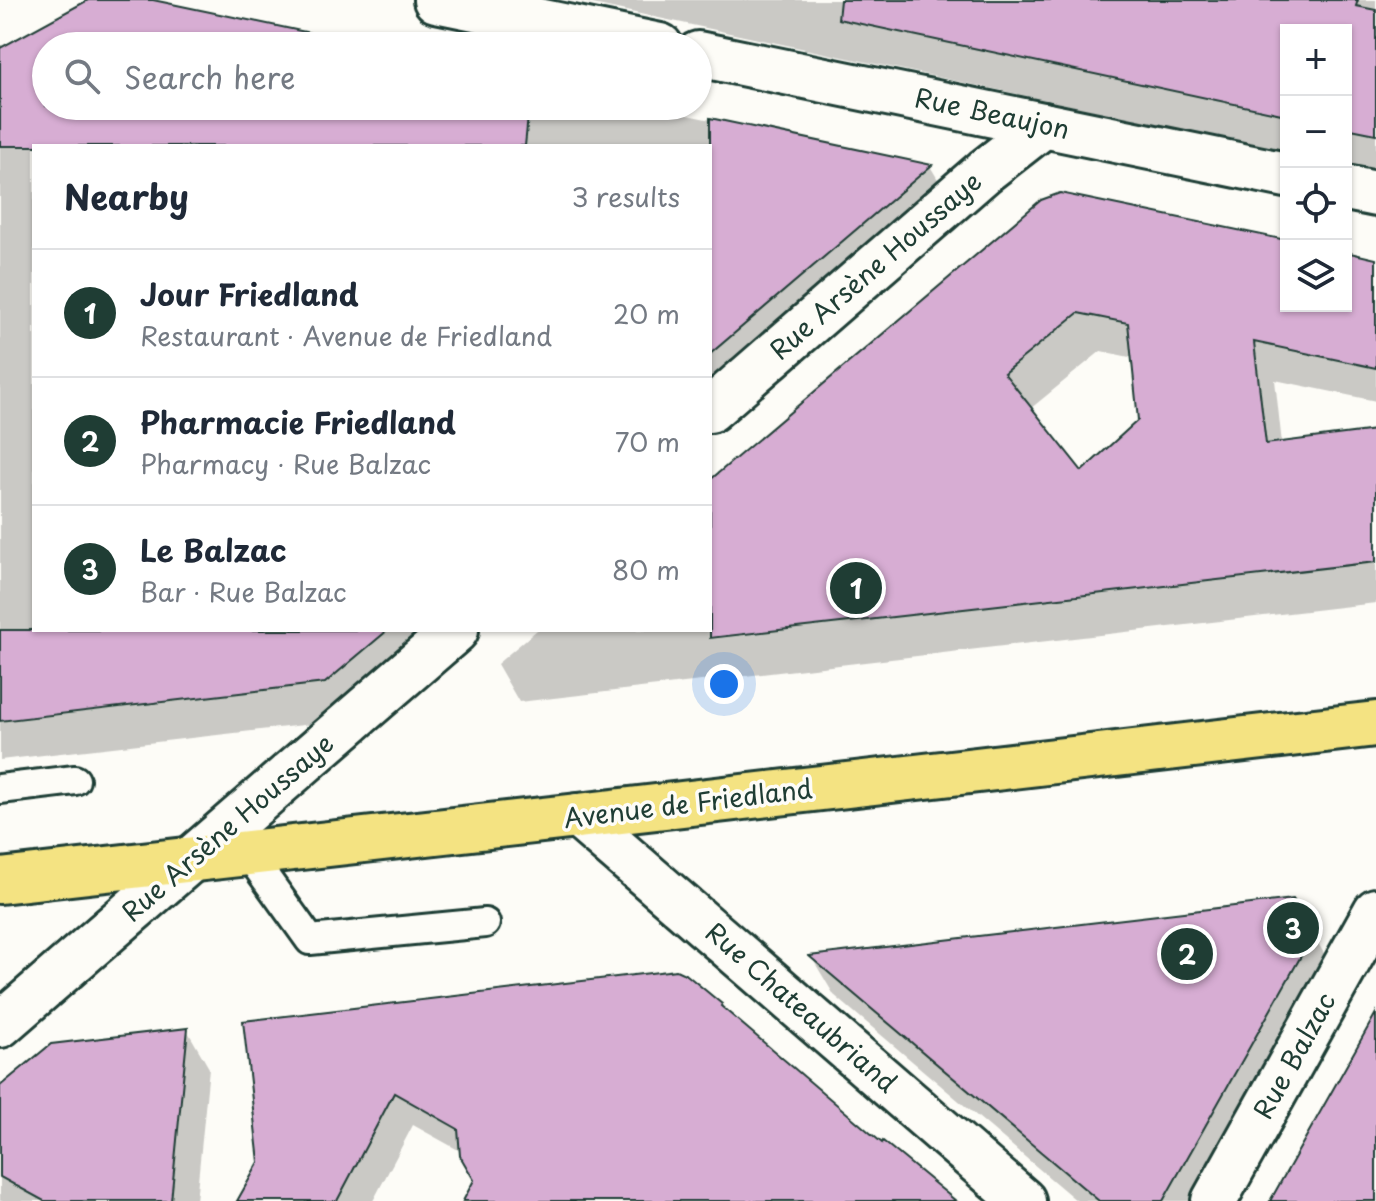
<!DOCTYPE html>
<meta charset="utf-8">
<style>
body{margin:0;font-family:"Playpen Sans",sans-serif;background:#f6f6f7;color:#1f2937}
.controls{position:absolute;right:24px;top:24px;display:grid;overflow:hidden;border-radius:0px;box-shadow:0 2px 6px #0004}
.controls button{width:72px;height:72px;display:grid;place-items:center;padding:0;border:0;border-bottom:2px solid #e0e1e3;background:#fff;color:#1f2937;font:40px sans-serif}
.you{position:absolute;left:724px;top:684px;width:28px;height:28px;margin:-20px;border:6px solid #fff;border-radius:50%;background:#1a73e8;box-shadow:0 0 0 12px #1a73e833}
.badge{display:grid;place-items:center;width:52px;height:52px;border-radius:50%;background:#1f3d34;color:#fff;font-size:26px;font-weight:700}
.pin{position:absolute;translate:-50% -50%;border:4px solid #fff;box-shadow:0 2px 8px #0006}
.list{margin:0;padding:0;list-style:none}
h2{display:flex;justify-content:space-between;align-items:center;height:104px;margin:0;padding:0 32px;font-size:34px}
h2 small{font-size:26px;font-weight:400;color:#747a83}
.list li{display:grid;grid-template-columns:52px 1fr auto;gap:24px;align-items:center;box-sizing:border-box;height:128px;padding:0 32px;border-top:2px solid #e0e1e3}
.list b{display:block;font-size:30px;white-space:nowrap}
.list p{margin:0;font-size:26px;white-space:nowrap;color:#747a83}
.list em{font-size:26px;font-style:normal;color:#747a83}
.icon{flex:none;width:44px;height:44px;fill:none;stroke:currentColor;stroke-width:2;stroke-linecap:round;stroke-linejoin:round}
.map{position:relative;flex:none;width:1376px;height:1201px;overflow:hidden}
.search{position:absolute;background:#fff;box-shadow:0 2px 6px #0004;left:32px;top:32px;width:680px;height:88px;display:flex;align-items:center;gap:20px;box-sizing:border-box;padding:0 28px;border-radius:44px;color:#747a83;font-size:30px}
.panel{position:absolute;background:#fff;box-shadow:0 2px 6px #0004;left:32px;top:144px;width:680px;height:488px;border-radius:0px}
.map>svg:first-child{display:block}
</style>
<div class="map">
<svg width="1376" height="1201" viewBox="0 0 1376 1201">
<rect width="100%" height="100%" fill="#fdfcf7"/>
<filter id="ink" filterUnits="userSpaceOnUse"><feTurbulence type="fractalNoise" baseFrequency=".0125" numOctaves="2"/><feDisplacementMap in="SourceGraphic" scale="16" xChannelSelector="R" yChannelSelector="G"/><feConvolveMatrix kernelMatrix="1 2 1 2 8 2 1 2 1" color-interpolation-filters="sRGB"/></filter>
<g filter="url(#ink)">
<g fill="#0003" fill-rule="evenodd">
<path d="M92 0H142L360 46H46V106H644L930 166 952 203 710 410V146H34V630H452L347 720 0 760V51Z"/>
<path d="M574 0H1376V170L1346 164V30H1286V151Z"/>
<path d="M1042 202 1286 242V306H1346V255L1376 261V401L1275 380 1282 444 1376 431V603L519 702 497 664 537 630H710V483ZM1101 351 1134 358 1140 421 1082 474 1030 409Z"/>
<path d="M1313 934 1335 973 1207 1201H1077L834 995 812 958Z"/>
<path d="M724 1011 882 1146 952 1201H465L476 1180 462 1152 413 1125 373 1201H239L261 1162 245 1023Z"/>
<path d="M187 1030 209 1068 196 1201H0V1089Z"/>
</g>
<g fill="#d7add3" stroke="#1f3d34" stroke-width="2" fill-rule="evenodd">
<path d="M88 0H153L372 46H46V106H529L525 146H0V48Z"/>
<path d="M840 0H1358L1356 6 1376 10V134L1346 128V30H1286V115L838 19Z"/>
<path d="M710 118 932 165 710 354Z"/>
<path d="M1060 193 1286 240V306H1346V252L1376 259V368L1254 342 1266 444 1376 430V562L710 638V480L1041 200ZM1078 313 1128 323 1138 420 1082 471 1004 373Z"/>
<path d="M0 630H388L325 683 0 721Z"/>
<path d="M1293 899 1314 933 1163 1201H1099L809 956Z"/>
<path d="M676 970 687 975 722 1004 721 1006 882 1143 883 1141 956 1201H463L474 1180 460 1156 458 1129 394 1093 337 1201H237L259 1162 243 1021Z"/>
<path d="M1376 1013V1201H1270Z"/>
<path d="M188 1028 171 1201H44L0 1177V1086L51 1044Z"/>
</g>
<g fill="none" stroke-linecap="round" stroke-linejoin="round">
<defs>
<g id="service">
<path d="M0 789 75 780"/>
<path d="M247 852 310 940 485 923"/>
</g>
<g id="minor">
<path d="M436 0 660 46"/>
<path d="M698 54 1286 175"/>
<path d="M1346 188 1376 194"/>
<path d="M710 410 985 171 1044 125"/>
<path d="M578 816 1023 1201"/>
<path d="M0 1025 456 630"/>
<path d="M1214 1201 1376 911"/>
</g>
<path id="primary" d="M0 881 578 816 1376 724"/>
</defs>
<use href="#service" stroke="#1f3d34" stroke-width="34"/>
<use href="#minor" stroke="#1f3d34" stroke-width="50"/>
<use href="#primary" stroke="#1f3d34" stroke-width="50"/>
<use href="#service" stroke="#fdfcf7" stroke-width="28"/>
<use href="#minor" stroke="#fdfcf7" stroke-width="44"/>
<use href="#primary" stroke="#f4e382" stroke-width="44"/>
</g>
</g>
<g text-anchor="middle" stroke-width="7" stroke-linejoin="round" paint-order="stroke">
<g font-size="26" fill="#1f3d34" stroke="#fdfcf7">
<text transform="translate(992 114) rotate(12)" y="9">Rue Beaujon</text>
<text transform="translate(876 266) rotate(-41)" y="9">Rue Arsène Houssaye</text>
<text transform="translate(688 804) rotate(-7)" y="9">Avenue de Friedland</text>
<text transform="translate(228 828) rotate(-41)" y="9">Rue Arsène Houssaye</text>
<text transform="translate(801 1008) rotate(41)" y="9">Rue Chateaubriand</text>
<text transform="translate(1295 1056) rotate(-61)" y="9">Rue Balzac</text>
</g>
</g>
</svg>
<div class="controls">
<button>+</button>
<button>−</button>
<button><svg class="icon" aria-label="locate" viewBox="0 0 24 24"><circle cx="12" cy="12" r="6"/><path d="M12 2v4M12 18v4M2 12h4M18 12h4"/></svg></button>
<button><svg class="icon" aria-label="layers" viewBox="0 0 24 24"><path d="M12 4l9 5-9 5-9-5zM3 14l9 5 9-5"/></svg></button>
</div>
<div class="you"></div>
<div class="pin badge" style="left:856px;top:588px">1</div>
<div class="pin badge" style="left:1187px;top:954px">2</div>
<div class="pin badge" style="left:1293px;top:928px">3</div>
<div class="search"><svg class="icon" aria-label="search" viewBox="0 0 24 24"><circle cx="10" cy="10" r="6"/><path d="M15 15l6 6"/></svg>Search here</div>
<section class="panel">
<h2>Nearby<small>3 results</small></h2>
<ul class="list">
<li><span class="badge">1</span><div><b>Jour Friedland</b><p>Restaurant · Avenue de Friedland</p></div><em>20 m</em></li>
<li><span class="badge">2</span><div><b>Pharmacie Friedland</b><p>Pharmacy · Rue Balzac</p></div><em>70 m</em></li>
<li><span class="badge">3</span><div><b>Le Balzac</b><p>Bar · Rue Balzac</p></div><em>80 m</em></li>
</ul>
</section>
</div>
